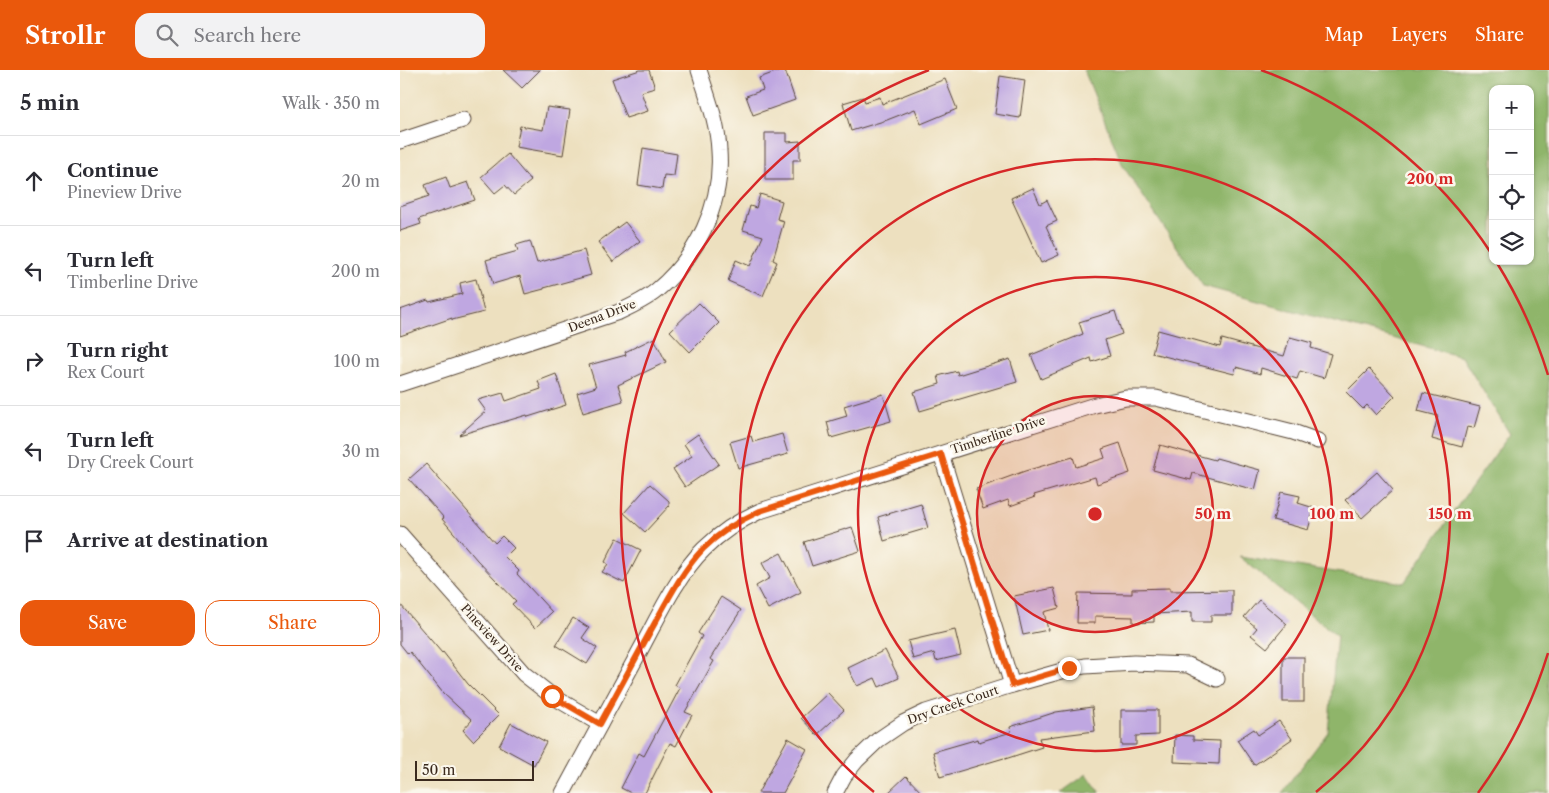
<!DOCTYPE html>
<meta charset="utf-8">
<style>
body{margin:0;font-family:"Libre Caslon Text",serif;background:#f2f2f3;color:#2b2b33}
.controls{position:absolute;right:15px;top:15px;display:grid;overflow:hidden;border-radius:10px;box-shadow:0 1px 4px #0004}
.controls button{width:45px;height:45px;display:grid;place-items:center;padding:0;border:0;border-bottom:1px solid #e1e1e2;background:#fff;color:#2b2b33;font:25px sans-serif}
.scale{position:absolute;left:15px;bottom:12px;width:119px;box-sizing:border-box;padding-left:5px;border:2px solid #3b2a1e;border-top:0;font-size:14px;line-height:18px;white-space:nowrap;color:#3b2a1e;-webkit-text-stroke:4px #fbf7ec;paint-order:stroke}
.stop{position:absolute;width:15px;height:15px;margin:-11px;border:4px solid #ea580c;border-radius:50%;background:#fff}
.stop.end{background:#ea580c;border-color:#fff;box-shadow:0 1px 5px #0008}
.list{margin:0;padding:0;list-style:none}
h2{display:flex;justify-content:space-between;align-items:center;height:65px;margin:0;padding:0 20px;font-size:21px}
h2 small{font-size:16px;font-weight:400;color:#7c7c81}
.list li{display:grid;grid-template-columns:32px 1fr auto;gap:15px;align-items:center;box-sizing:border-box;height:90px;padding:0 20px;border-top:1px solid #e1e1e2}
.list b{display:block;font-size:19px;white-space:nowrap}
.list p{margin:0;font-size:16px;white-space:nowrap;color:#7c7c81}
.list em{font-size:16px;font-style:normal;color:#7c7c81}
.actions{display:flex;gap:10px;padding:15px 20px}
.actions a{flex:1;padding:11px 0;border:1px solid #ea580c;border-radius:15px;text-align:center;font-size:18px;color:#ea580c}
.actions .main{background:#ea580c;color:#fff}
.icon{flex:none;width:28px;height:28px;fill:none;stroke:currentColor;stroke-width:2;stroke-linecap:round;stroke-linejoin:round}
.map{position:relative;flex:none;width:1149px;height:723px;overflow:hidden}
header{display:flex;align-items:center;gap:30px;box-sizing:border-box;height:70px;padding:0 25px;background:#ea580c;color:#fff}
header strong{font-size:24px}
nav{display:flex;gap:28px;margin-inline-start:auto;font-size:18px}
.search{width:350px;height:45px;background:#f2f2f3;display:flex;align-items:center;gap:12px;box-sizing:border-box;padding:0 18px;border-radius:15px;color:#7c7c81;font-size:19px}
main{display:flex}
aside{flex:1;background:#fff}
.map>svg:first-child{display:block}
</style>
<header>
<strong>Strollr</strong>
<div class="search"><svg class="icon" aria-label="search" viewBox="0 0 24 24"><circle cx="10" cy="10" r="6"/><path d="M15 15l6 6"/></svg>Search here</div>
<nav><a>Map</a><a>Layers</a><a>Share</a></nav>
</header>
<main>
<aside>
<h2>5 min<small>Walk · 350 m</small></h2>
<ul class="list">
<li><svg class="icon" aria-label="ahead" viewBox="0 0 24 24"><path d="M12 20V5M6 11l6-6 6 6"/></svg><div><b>Continue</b><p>Pineview Drive</p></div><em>20 m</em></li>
<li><svg class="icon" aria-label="left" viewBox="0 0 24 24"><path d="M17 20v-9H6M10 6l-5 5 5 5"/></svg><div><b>Turn left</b><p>Timberline Drive</p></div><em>200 m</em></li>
<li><svg class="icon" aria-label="right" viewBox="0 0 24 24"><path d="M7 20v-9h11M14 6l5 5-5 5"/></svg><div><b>Turn right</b><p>Rex Court</p></div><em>100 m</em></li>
<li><svg class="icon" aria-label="left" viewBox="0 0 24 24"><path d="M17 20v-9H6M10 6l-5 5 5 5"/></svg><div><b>Turn left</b><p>Dry Creek Court</p></div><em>30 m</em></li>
<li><svg class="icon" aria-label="arrive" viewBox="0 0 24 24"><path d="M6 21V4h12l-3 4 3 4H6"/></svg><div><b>Arrive at destination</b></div></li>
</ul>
<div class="actions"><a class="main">Save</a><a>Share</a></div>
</aside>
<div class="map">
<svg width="1149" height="723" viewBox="0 0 1149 723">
<rect width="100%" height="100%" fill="#fbf7ec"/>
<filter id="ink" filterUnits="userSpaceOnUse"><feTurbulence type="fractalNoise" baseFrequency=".02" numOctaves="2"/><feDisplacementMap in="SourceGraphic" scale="10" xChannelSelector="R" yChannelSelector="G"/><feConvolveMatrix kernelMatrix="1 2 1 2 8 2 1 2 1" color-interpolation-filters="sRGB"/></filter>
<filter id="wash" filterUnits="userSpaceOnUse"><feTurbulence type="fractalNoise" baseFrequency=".0096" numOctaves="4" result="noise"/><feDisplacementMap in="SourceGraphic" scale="20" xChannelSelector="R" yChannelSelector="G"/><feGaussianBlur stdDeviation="1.12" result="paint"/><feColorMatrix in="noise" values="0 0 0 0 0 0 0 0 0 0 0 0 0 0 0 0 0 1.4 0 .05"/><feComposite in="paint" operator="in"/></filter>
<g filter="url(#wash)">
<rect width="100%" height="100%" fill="#ede0bf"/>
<g fill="#8fb56a" stroke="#657044" fill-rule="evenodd">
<path d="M684 0H1149V723H882L928 662 937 566 840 487 1004 513 1059 434 1110 364 1062 287 803 216 723 96ZM1093 19H1130V191H1093Z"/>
<path d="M687 704 700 723H660Z"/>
</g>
<g id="blocks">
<g fill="#bfa7e1">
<path d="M103 0H140L122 18Z"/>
<path d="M240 0H249L255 18 241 22 248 41 226 48 212 9Z"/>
<path d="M381 0H385L395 30 353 45 346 26 363 20 359 8Z"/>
<path d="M600 6 625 10 620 48 595 44Z"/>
<path d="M545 9 557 39 521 54 515 39 487 50 451 61 443 33 463 27 465 32 480 27 482 34Z"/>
<path d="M147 37 170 40 163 85 116 77 120 56 143 60Z"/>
<path d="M365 63H387V72L400 71V90H393V110H365Z"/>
<path d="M243 78 277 84 274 106 264 105 262 119 238 115Z"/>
<path d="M108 84 131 111 114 125 105 115 95 123 81 107Z"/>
<path d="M46 107 50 118 68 112 75 130 19 149 21 154 0 161V136L29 126 25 115Z"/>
<path d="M633 118 640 134 647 130 657 151 646 156 659 185 641 193 611 128Z"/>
<path d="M360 124 382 131 377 149 384 151 373 190 377 192 363 226 328 211 336 190 350 196 363 166 343 160 350 136 356 138Z"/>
<path d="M225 152 240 171 213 192 198 172Z"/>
<path d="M130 171 137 193 184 180 191 205 144 218V219L125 224 120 206 93 214 86 190 118 181 116 175Z"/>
<path d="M76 209 84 242 52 250V248L0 266V240L28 230 29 232 62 224 60 213Z"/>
<path d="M299 233 319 253 290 282 270 261Z"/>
<path d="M715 241 722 264 705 270 710 286 692 292 691 288 641 309 631 285 683 264 679 252Z"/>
<path d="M758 260 820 277 822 269 884 286 890 267 912 273 911 278 931 284 924 308 900 301 897 309 861 298 860 304 836 297 834 304 752 283Z"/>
<path d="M254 268 266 292 218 315 223 331 183 343 177 323 196 317 189 295 226 285 225 282Z"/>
<path d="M610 289 617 312 520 341 514 322 540 314 538 306 557 301 558 305Z"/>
<path d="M969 299 995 326 976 345 967 335 963 339 946 322Z"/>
<path d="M156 304 166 335 128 347 127 345 59 365 86 341 78 330 103 323 106 331 141 319 138 311Z"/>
<path d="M1023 323 1080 337 1074 358 1067 357 1062 377 1032 369 1038 346 1018 341Z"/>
<path d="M483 324 491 351 431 368 427 352 447 346 444 336Z"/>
<path d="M298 364 319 394 285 417 273 399 292 386 284 374Z"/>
<path d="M382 364 388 384 338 398 330 372 351 366 353 372Z"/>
<path d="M720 373 730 403 697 414 695 407 634 425 635 427 610 436 608 430 583 439 576 419 625 401 673 387 676 397 705 388 702 379Z"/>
<path d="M760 375 815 390 816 388 860 400 855 420 793 403 791 410 753 400Z"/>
<path d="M26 394 95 473 102 466 114 478 105 487 119 501 117 504 152 542 135 558 112 534 116 531 77 490 42 449 44 448 9 409Z"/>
<path d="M977 402 993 420 962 448 945 430Z"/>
<path d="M250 414 269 431V436L245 462 224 443Z"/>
<path d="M881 422 900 426 898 433 914 438 908 460 873 450Z"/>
<path d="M521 434 528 458 484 471 478 447Z"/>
<path d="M452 457 460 481 412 496 404 472Z"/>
<path d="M217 468 241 480 224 513 202 502 208 494 205 492Z"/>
<path d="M381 483 401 522 368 539 356 516 370 508 362 493Z"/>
<path d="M654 518 659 538 644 542 648 560 623 565 614 526Z"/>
<path d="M770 518V521L832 520V545H811V552H792V542L754 544V552L733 553V547L695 546V553H677L678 523 732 524V519Z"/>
<path d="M321 527 341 540 310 589 314 591 285 642 292 645 276 676 270 673 245 723H231L221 718 239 683 244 686 280 618 275 615 302 566 298 563Z"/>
<path d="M859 530 887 554 867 578 851 565 857 558 844 547Z"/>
<path d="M0 534 42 583 43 582 68 614 99 645 73 671 63 660 72 650 43 623 10 582 8 584 0 574Z"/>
<path d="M173 548 189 558 182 568 197 578 187 594 156 575Z"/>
<path d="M555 560 561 585 536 591 534 583 513 589 508 571Z"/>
<path d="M485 580 499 608 479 617 475 608 457 616 448 598Z"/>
<rect x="883" y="587" width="21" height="45"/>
<path d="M428 623 444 640 417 665 401 648Z"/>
<path d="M692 637 695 661 639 668 642 677 605 689 604 688 540 707 533 682 578 669 579 672 611 662 610 657 656 642Z"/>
<path d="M721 640H758V665L736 666V675H721Z"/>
<path d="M879 651 892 669 854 695 837 670 854 659 858 665Z"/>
<path d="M111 653 146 672 134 695 99 676Z"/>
<path d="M775 665 793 666V670L820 671 819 694 774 692Z"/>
<path d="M388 668 407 679 383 723H358Z"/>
<path d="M506 706 522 723H488Z"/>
</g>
</g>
</g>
<g filter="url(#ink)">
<use href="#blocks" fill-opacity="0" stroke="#564536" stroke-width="1"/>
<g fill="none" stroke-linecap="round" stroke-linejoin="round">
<defs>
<g id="minor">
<path d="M0 71 63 50"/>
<path d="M0 314 219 242C232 236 245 230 256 221 296 188 323 135 319 81 318 53 307 26 299 0"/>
<path d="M541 384 612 615"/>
<path d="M0 464 124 604 152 626 200 654"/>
<path d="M163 723C189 674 216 625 243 575 259 545 279 503 304 479 320 463 340 450 360 441L695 335 726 328H756L893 362 918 371"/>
<path d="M435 723 444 706 457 690 478 670 503 653 526 642 612 615 669 599 685 596 734 593 788 595 817 609"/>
</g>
</defs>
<use href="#minor" stroke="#564536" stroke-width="17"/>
<use href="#minor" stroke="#fff" stroke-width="15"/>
</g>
</g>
<g fill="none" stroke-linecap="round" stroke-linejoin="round" filter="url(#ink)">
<path stroke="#ea580c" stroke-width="6" d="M152 626 200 654C217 623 234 591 251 560 266 533 282 501 303 479 319 463 340 450 360 441L541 384 612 615 669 598"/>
</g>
<circle cx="695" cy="444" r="118" fill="#d62828" fill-opacity=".12"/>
<g fill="none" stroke="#d62828" stroke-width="2.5">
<circle cx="695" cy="444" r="118"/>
<circle cx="695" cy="444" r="237"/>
<path d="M474 722A355 355 0 1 1 916 722"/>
<path d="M1148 583A474 474 0 0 1 1078 723M312 723A474 474 0 0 1 529 0M861 0A474 474 0 0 1 1093 186M1097 193A474 474 0 0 1 1148 305"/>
</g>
<g text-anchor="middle" stroke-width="5" stroke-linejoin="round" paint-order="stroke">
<g font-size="12" fill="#3b2a1e" stroke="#fbf7ec">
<text transform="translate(202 246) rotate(-21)" y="4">Deena Drive</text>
<text transform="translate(598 365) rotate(-18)" y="4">Timberline Drive</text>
<text transform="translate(92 568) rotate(48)" y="4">Pineview Drive</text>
<text transform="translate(553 635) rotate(-19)" y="4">Dry Creek Court</text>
</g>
</g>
<circle cx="695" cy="444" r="8" fill="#d62828" stroke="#fbf7ec" stroke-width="2.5"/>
<g font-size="15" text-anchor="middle" font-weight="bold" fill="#d62828" stroke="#fbf7ec" stroke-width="5" stroke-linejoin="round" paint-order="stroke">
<text x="1030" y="114">200 m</text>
<text x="813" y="449">50 m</text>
<text x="932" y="449">100 m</text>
<text x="1050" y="449">150 m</text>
</g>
</svg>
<div class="controls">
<button>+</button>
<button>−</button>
<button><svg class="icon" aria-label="locate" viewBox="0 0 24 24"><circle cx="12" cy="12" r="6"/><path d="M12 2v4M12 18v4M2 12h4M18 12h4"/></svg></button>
<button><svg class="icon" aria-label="layers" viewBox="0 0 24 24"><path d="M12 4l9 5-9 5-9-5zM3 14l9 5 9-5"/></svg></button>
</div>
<div class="scale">50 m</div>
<div class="stop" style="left:152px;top:626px"></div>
<div class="stop end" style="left:669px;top:598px"></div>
</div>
</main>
